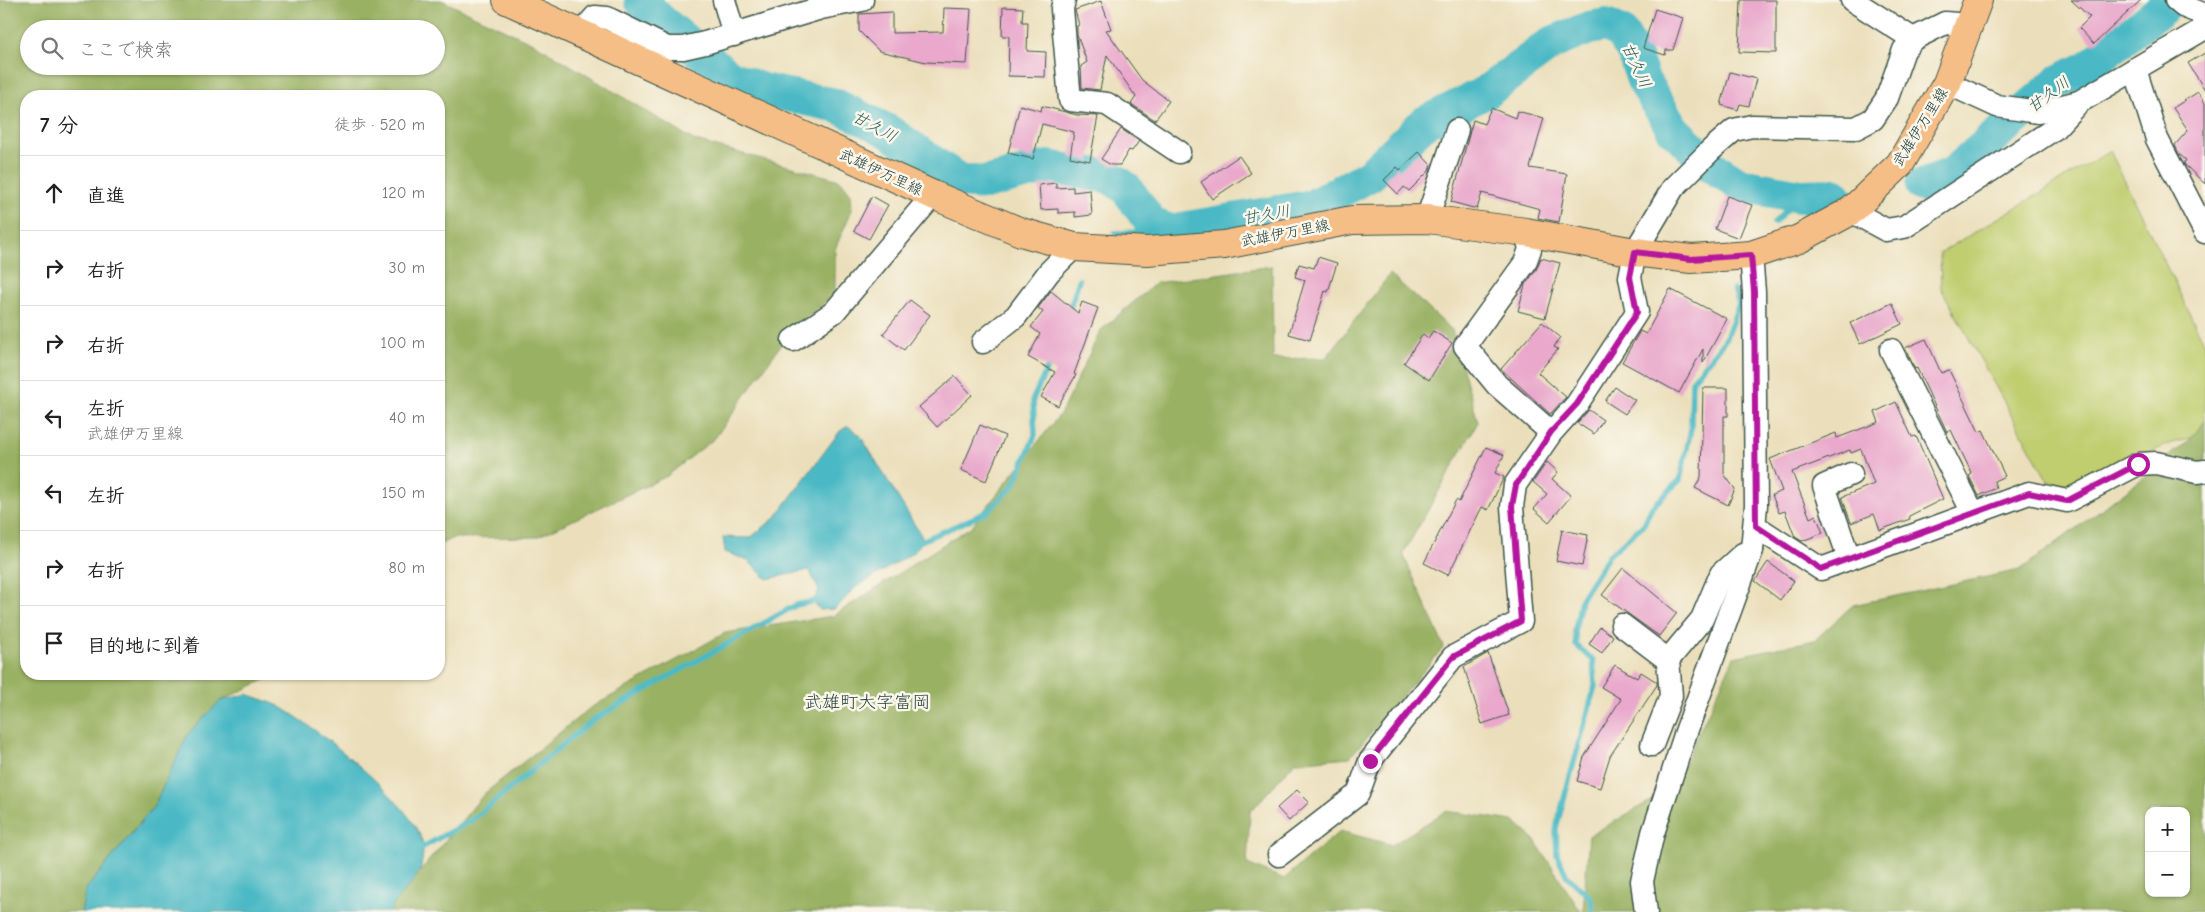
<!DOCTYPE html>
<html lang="ja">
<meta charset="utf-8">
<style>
body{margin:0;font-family:"Comic Neue","Klee One",sans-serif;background:#f2f2f2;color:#222}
.controls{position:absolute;right:15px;bottom:15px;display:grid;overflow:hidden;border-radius:10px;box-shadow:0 1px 4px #0004}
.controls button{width:45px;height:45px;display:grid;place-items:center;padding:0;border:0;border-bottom:1px solid #e0e0e0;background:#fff;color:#222;font:25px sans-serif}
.stop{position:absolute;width:15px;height:15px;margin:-11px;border:4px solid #b5179e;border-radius:50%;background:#fff}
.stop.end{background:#b5179e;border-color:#fff;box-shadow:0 1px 5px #0008}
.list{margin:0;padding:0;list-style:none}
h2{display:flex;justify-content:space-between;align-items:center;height:65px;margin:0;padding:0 20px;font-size:21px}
h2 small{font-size:16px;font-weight:400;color:#767676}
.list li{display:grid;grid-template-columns:32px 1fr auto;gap:15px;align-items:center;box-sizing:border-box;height:75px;padding:0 20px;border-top:1px solid #e0e0e0}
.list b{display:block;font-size:19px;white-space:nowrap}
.list p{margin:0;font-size:16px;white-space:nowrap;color:#767676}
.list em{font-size:16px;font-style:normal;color:#767676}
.icon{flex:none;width:28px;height:28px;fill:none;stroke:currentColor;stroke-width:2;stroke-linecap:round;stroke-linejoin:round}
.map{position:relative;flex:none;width:2205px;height:912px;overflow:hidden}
.search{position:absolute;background:#fff;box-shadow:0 1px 4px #0004;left:20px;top:20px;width:425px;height:55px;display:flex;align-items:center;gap:12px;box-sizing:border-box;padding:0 18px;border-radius:28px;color:#767676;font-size:19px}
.panel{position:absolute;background:#fff;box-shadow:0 1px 4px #0004;left:20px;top:90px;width:425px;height:590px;border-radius:20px}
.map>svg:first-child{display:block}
</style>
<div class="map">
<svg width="2205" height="912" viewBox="0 0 2205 912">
<rect width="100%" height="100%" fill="#fbf7ec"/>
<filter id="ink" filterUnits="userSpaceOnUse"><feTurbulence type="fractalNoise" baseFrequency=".02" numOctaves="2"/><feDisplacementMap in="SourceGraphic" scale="10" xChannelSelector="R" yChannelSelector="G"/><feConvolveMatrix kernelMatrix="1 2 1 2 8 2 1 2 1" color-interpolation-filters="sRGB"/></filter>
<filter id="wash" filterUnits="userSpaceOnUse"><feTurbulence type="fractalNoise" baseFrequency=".0096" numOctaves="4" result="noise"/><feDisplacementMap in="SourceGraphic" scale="20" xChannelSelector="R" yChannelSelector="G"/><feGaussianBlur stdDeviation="1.12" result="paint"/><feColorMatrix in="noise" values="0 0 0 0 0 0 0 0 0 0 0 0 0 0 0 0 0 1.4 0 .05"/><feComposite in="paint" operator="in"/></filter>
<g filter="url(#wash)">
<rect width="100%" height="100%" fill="#ebdfbb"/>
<path fill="#c0ce70" stroke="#708652" d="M2110 151 2205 345V421L2193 437 2166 445 2071 490 2048 481 1941 288 1940 253Z"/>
<g fill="#98b162" stroke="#5c774b" fill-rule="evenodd">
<path d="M0 0H441L537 45 695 141 840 180 851 194 852 210 835 249V293L790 332 715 438 667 476 537 537 453 538 439 545V96H26V674H277L220 701 188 734 154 806 86 889 81 912H0ZM29 29H436V66H29Z"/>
<path d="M1272 266 1273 359 1326 358 1390 274 1452 330 1478 422 1403 554 1444 647 1350 757 1295 762 1250 812 1247 864 1284 879 1340 831 1392 845 1446 811 1513 821 1534 839 1581 912H390L392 905 484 794 590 708 725 633 833 616 972 526 1061 413 1101 330 1156 283Z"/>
<path d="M2205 421V912H1583L1589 836 1673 788 1734 657 1815 640 1853 605 2020 570 2138 482 2193 437ZM2149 811H2186V893H2149Z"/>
</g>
<g fill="#4bb9c5" stroke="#357b7c">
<path d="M848 426 860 435 924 540 913 553 856 587 835 609 820 610 813 602 819 590 809 570 767 579 747 560 725 552 723 537 750 538 775 518 840 431Z"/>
<path d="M247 694C257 698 269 701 279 706 311 724 425 811 423 849 423 856 422 866 419 872 411 887 396 896 390 912H81L86 889 154 806 188 734 220 701Z"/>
</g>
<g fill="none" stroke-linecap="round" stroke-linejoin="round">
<g stroke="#4bb9c5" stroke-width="5.5">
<path d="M1774 223 1800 196"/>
<path d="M1115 233 1170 231"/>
<path d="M1068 314 1079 280"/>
<path d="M919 542 987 512 1014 485 1035 435 1033 399 1050 362"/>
<path d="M423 847 473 819 594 719 796 605 820 600"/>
<path d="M1593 912 1591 898 1567 876 1557 855 1556 828 1595 686 1593 660 1576 645 1575 630 1581 599 1609 555 1644 524 1652 507 1680 480 1691 429 1692 381 1725 340 1739 304 1734 289"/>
</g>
<g stroke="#4bb9c5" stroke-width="34">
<path d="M641 0 660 20 730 77 762 90 835 105 888 131 960 181 985 183 1048 167 1110 177 1126 188 1152 224 1170 231 1313 206 1370 175 1424 123 1486 92 1552 43 1589 28 1606 25 1621 32 1634 54 1643 80 1673 129 1711 166 1741 185 1800 196 1835 195"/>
<path d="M1922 185 1952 174 2059 81 2087 68 2173 0"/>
</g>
</g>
<g id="blocks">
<g fill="#e9a8cc">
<path d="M1741 0H1776V53L1739 52Z"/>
<path d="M2071 0H2141L2094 44 2079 28 2090 17Z"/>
<path d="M1101 1 1111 29 1106 30 1142 80 1169 101 1155 120 1131 104 1136 97 1107 55 1100 90 1082 88 1081 66 1087 62 1077 35V26L1079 25 1075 10Z"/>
<path d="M1003 7 1023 8 1022 22H1028L1027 51 1046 52 1045 77 1008 76 1009 36H1002Z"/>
<path d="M944 8 971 9 967 64 926 62 879 51 859 31V14L892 12V33L943 32Z"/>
<path d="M1655 9 1683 18 1673 50H1666L1665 55 1643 48Z"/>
<path d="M2205 53V90L2188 63Z"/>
<path d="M1730 72 1756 79 1749 106 1740 104 1738 110 1721 105Z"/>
<path d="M2198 92 2205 103V184L2185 165 2184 163 2186 160 2179 154 2175 145 2188 130 2173 108Z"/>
<path d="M1020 105 1041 111 1042 106 1077 115 1098 116 1090 161 1070 157 1074 132 1042 124 1033 159 1008 153Z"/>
<path d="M1491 108 1515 118 1517 111 1544 118 1530 168 1567 174 1559 222 1538 218 1540 209 1482 193 1477 209 1451 202 1473 120 1484 124Z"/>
<path d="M1121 129 1139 141 1132 151 1129 150 1120 165H1111L1101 159Z"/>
<path d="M1419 152 1431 165 1429 171 1409 191 1404 187 1398 194 1384 180 1397 167 1400 170Z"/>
<path d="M1239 156 1251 173 1212 199 1201 182Z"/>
<path d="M1056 183V188L1073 187V192L1090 190 1092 215 1075 217V212L1058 213V209L1041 210 1039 185Z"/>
<path d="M872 196 888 205 869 239 854 231Z"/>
<path d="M1727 196 1752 205 1739 238 1715 229Z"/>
<path d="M1318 257 1337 263 1328 292 1325 291 1310 340 1289 334 1305 280 1295 277 1299 264 1314 268Z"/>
<path d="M1541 258 1560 263 1545 318 1518 311 1525 285 1536 270Z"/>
<path d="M1670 289 1727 319 1703 363V349L1679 393 1622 362 1640 331 1646 334Z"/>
<path d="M1051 291 1078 313 1082 302 1098 308 1074 374 1076 375 1058 406 1041 397 1055 372 1028 357 1040 334 1031 327 1043 312 1038 308Z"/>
<path d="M910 300 930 315 904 350 883 334Z"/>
<path d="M1892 303 1902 324 1860 344 1850 323Z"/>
<path d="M1542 322 1560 337 1554 347 1558 349 1538 373 1566 397 1550 414 1501 369Z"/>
<path d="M1433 331 1452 343 1429 380 1404 363 1423 334 1428 338Z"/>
<path d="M1926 339 1941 373 1949 370 1979 432 1983 430 2005 476 1994 481 1996 488 1979 496 1969 476 1972 474 1951 430 1947 432 1917 368 1915 369 1905 348Z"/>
<path d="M955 376 972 395 937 427 919 407Z"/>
<path d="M1615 387 1635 400 1625 414 1605 401Z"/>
<path d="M1703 388H1728V416H1724V474L1735 489 1728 505 1695 488 1701 477Z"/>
<path d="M1896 402 1912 437 1916 436 1943 499 1909 516 1910 519 1880 530 1874 514 1851 523 1842 497 1874 484 1861 449 1851 453 1850 450 1792 472 1810 518 1816 515 1823 533 1802 541 1795 537 1785 511 1779 513 1772 495 1782 491 1770 459 1836 433 1837 438 1879 422 1875 412Z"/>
<path d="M1589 410 1603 420 1594 434 1577 423Z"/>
<path d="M980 425 1005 436 986 481 961 470Z"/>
<path d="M1486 447 1504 455 1495 473 1504 477 1488 510 1482 507 1448 575 1424 563 1456 500 1459 502Z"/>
<path d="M1547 462 1558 472 1552 479 1571 496 1549 522 1534 509 1547 494 1533 482Z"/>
<path d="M1562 530 1588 535 1582 566 1556 561Z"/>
<path d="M1768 562 1794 581 1780 600 1755 581Z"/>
<path d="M1623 568 1677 613 1659 636 1602 595Z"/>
<path d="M1600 627 1613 636 1602 653 1589 644Z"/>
<path d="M1488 653 1509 715 1482 724 1464 667Z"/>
<path d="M1615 665 1637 678 1641 672 1657 682V685L1610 756 1600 788 1577 781 1584 757 1621 699 1601 687Z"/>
<path d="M1297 790 1309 802 1289 821 1277 808Z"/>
</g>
</g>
</g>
<g filter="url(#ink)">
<use href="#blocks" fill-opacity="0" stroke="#3e5548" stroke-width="1"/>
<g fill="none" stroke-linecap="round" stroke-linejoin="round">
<defs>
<g id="minor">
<path d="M724 0 734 35"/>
<path d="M1064 0 1062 9 1070 100 1107 104 1179 152"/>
<path d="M1852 0 1913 39"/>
<path d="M2176 0 2183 6 2205 15"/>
<path d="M580 34 595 17 607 18 667 48H683L705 43 821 8 862 0"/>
<path d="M2135 69 2157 139 2205 232"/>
<path d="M1947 83 1997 106 2038 112 2079 102 2205 28"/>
<path d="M1851 211 1886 230 1904 227 2054 129 2079 102"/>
<path d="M1427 219 1457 130"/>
<path d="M1526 232 1530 249 1525 263 1465 346 1497 385 1546 428"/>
<path d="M793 340 834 312 933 195"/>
<path d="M983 342 1016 316 1049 272 1074 247"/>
<path d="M1891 350 1973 513"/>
<path d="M1755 526 1821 569 2029 493 2067 501 2138 464 2156 463 2197 472 2205 471"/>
<path d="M1849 558 1824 486 1851 474"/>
<path d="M1622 625 1668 660"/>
<path d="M1652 745 1671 696 1668 660 1702 619 1721 574 1743 554 1752 550"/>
<path d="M1279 855 1358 794 1370 761 1453 657 1521 621 1512 507 1515 485 1551 433 1577 404 1637 312 1630 277 1635 252 1673 188 1711 150 1734 130 1752 126 1856 128 1873 119 1887 98 1904 50 1913 39 1945 23 1969 25"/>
<path d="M1646 912 1642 881 1653 833 1686 732 1752 550 1756 505 1754 292 1751 255"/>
</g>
<path id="major" d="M507 0 933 195 1021 232 1074 247 1147 251 1224 245 1352 220 1427 219 1526 232 1635 252 1691 259 1751 255 1799 239 1851 211 1900 164 1947 83 1978 0"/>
</defs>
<use href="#minor" stroke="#3e5548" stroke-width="25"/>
<use href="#major" stroke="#3e5548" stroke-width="30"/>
<use href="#minor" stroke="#fff" stroke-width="22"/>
<use href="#major" stroke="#f6be87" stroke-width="28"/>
</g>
</g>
<g fill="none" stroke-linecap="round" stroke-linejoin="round" filter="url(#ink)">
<path stroke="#b5179e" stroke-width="6" d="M1370 761 1453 657 1521 621 1512 506 1516 485 1551 432 1577 404 1637 312 1630 277 1635 252 1691 259 1751 255 1754 292 1756 526 1821 569 2029 493 2067 501 2138 464"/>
</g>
<g text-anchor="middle" stroke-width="5" stroke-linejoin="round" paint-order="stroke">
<g font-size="15" fill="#1f3d34" stroke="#fbf7ec">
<text transform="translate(1920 127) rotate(-58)" y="5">武雄伊万里線</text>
<text transform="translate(881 172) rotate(25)" y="5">武雄伊万里線</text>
<text transform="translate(1285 233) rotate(-11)" y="5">武雄伊万里線</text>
</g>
<g font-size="16" font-style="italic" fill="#2a5c58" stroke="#fbf7ec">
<text transform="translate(1637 65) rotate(65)" y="6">甘久川</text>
<text transform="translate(2048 94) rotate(-37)" y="6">甘久川</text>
<text transform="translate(875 126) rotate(28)" y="6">甘久川</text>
<text transform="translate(1266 214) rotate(-10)" y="6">甘久川</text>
</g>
<g font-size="18" fill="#1f3d34" stroke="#fbf7ec">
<text x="867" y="708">武雄町大字富岡</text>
</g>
</g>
</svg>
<div class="controls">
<button>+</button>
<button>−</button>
</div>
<div class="stop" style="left:2138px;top:464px"></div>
<div class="stop end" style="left:1370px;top:761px"></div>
<div class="search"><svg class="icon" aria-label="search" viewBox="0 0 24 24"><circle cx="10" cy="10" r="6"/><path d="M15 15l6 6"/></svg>ここで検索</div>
<section class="panel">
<h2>7 分<small>徒歩 · 520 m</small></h2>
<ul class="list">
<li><svg class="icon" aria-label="ahead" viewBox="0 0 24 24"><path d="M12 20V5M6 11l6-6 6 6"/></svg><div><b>直進</b></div><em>120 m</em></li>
<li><svg class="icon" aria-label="right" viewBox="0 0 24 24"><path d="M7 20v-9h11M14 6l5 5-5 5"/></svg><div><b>右折</b></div><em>30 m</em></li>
<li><svg class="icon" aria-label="right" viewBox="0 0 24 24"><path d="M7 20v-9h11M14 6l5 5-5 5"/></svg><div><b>右折</b></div><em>100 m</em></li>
<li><svg class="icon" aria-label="left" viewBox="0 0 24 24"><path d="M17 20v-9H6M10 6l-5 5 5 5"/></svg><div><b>左折</b><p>武雄伊万里線</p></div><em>40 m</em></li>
<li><svg class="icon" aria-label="left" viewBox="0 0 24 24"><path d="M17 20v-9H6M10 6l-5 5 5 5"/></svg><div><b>左折</b></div><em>150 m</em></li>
<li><svg class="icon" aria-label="right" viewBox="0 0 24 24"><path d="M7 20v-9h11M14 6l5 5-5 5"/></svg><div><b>右折</b></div><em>80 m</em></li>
<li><svg class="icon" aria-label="arrive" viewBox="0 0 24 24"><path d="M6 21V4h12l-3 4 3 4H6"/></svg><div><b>目的地に到着</b></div></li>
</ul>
</section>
</div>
